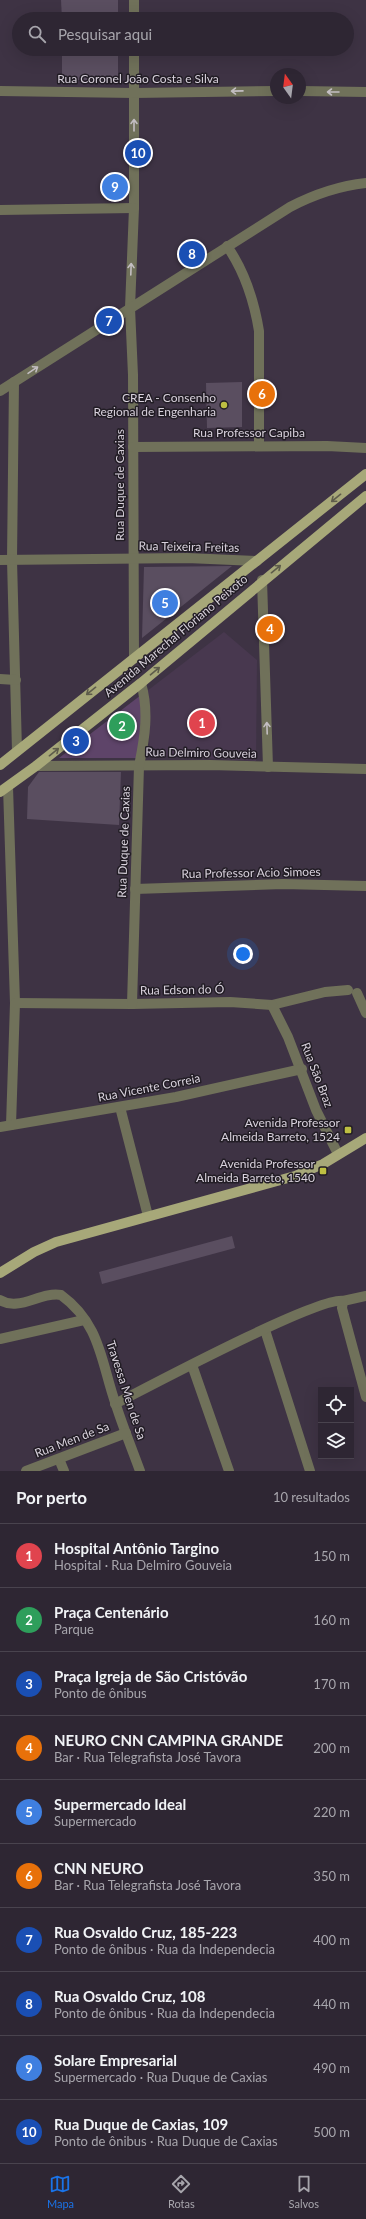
<!DOCTYPE html>
<html lang="pt">
<meta charset="utf-8">
<style>
body{margin:0;font-family:Lato,sans-serif;background:#362e3b;color:#f1f3f6}
.controls{position:absolute;right:12px;bottom:12px;display:grid;overflow:hidden;border-radius:0px;box-shadow:0 4px 16px #0002}
.controls button{width:36px;height:36px;display:grid;place-items:center;padding:0;border:0;border-bottom:1px solid #49434e;background:#2e2633;color:#f1f3f6;font:20px sans-serif}
.compass{position:absolute;left:270px;top:68px;width:36px;height:36px;border-radius:50%;background:#2e2633;box-shadow:0 4px 16px #0002;rotate:346deg}
.you{position:absolute;left:243px;top:954px;width:14px;height:14px;margin:-10px;border:3px solid #fff;border-radius:50%;background:#1a73e8;box-shadow:0 0 0 6px #1a73e833}
.badge{display:grid;place-items:center;width:26px;height:26px;border-radius:50%;background:#1a73e8;color:#fff;font-size:13px;font-weight:700}
.pin{position:absolute;translate:-50% -50%;border:2px solid #fff;box-shadow:0 1px 4px #0006}
.list{margin:0;padding:0;list-style:none}
h2{display:flex;justify-content:space-between;align-items:center;height:52px;margin:0;padding:0 16px;font-size:17px}
h2 small{font-size:13px;font-weight:400;color:#a7a5ac}
.list li{display:grid;grid-template-columns:26px 1fr auto;gap:12px;align-items:center;box-sizing:border-box;height:64px;padding:0 16px;border-top:1px solid #49434e}
.list b{display:block;font-size:15px;white-space:nowrap}
.list p{margin:0;font-size:13px;white-space:nowrap;color:#a7a5ac}
.list em{font-size:13px;font-style:normal;color:#a7a5ac}
.icon{flex:none;width:22px;height:22px;fill:none;stroke:currentColor;stroke-width:2;stroke-linecap:round;stroke-linejoin:round}
.map{position:relative;flex:none;width:366px;height:1471px;overflow:hidden}
.search{position:absolute;background:#2e2633;box-shadow:0 4px 16px #0002;left:12px;right:12px;top:12px;height:44px;display:flex;align-items:center;gap:10px;box-sizing:border-box;padding:0 14px;border-radius:22px;color:#a7a5ac;font-size:15px}
.sheet{height:692px;background:#2e2633}
nav{display:flex;justify-content:space-around;align-items:center;box-sizing:border-box;height:56px;border-top:1px solid #49434e;background:#2e2633;font-size:11px;color:#a7a5ac}
nav a{display:grid;justify-items:center;gap:2px}
nav .on{color:#1a73e8}
.map>svg:first-child{display:block}
</style>
<div class="map">
<svg width="366" height="1471" viewBox="0 0 366 1471">
<rect width="100%" height="100%" fill="#3e3344"/>
<path fill="#48384f" d="M224 632 257 660 256 761 150 755 147 691Z"/>
<path fill="#5e4469" d="M141 695 144 758H59Z"/>
<g fill="#5a4e60">
<path d="M61 0H118V19H62Z"/>
<rect x="62" y="49" width="56" height="31"/>
<path d="M242 382V427L207 428 206 383Z"/>
<path d="M232 566 142 638 144 567Z"/>
<path d="M39 772H121L119 825 27 819 28 787Z"/>
<path d="M232 1236 235 1248 102 1284 99 1272Z"/>
</g>
<g fill="none" stroke-linecap="round" stroke-linejoin="round">
<g stroke="#70715a" stroke-width="10">
<path d="M134 19V0"/>
<path d="M134 49V208L130 308 133 375 134 657"/>
<path d="M0 91 134 93 276 91"/>
<path d="M300 91 366 92"/>
<path d="M0 210 134 208"/>
<path d="M227 246C245 272 254 300 259 331V446"/>
<path d="M14 382 12 560 17 751"/>
<path d="M0 391 290 207C315 194 338 186 366 183"/>
<path d="M133 447 327 446 366 448"/>
<path d="M0 560 187 558 257 561"/>
<path d="M262 580 268 767"/>
<path d="M0 679 16 680"/>
<path d="M36 766 210 765 366 769"/>
<path d="M8 787 15 1003 11 1125"/>
<path d="M135 889 283 884 366 886"/>
<path d="M357 993 366 1013"/>
<path d="M15 1003 132 1004 230 1002 272 1005 325 992 348 990"/>
<path d="M132 1004 139 766C145 737 149 711 141 683"/>
<path d="M272 1005 288 1037 316 1110 338 1154"/>
<path d="M120 1107 148 1216"/>
<path d="M0 1127 176 1097 302 1069"/>
<path d="M366 1296 343 1301 342 1308 366 1397"/>
<path d="M0 1300C19 1312 41 1291 61 1295 101 1324 101 1363 116 1405 123 1427 132 1449 140 1471"/>
<path d="M265 1330 310 1471"/>
<path d="M0 1339 84 1320"/>
<path d="M192 1365 229 1471"/>
<path d="M115 1404C148 1387 319 1296 343 1301"/>
<path d="M59 1459 64 1471"/>
<path d="M26 1471 126 1433"/>
</g>
<g stroke="#a7a879" stroke-width="10">
<path d="M0 765 366 474"/>
<path d="M0 792 36 766 141 683 366 496"/>
<path d="M0 1273 34 1252 56 1242 295 1176 323 1164 366 1138"/>
</g>
</g>
<defs><path id="oneway-shaft" d="M-6 0H5M1.5-3L5.5 0L1.5 3" fill="none" stroke-width="1.6" stroke-linecap="round" stroke-linejoin="round"/></defs>
<g stroke="#c3bec2">
<use href="#oneway-shaft" transform="translate(237 91) rotate(179)"/>
<use href="#oneway-shaft" transform="translate(333 92) rotate(-180)"/>
<use href="#oneway-shaft" transform="translate(134 125) rotate(-90)"/>
<use href="#oneway-shaft" transform="translate(131 269) rotate(-88)"/>
<use href="#oneway-shaft" transform="translate(33 370) rotate(-34)"/>
<use href="#oneway-shaft" transform="translate(267 728) rotate(-92)"/>
</g>
<g stroke="#5e5c4b">
<use href="#oneway-shaft" transform="translate(336 498) rotate(141)"/>
<use href="#oneway-shaft" transform="translate(276 569) rotate(-39)"/>
<use href="#oneway-shaft" transform="translate(155 671) rotate(-40)"/>
<use href="#oneway-shaft" transform="translate(91 691) rotate(141)"/>
<use href="#oneway-shaft" transform="translate(54 752) rotate(-39)"/>
</g>
<g fill="#bebf42" stroke="#221d25" stroke-width="1.5">
<circle cx="224" cy="405" r="4"/>
<rect x="344" y="1126" width="8" height="8" rx="2"/>
<rect x="319" y="1167" width="8" height="8" rx="2"/>
</g>
<g text-anchor="middle" stroke-width="3" stroke-linejoin="round" paint-order="stroke">
<g font-size="12" fill="#d8d1dc" stroke="#221d25">
<text x="138" y="83">Rua Coronel João Costa e Silva</text>
<text x="249" y="437">Rua Professor Capiba</text>
<text transform="translate(120 485) rotate(-90)" y="4">Rua Duque de Caxias</text>
<text transform="translate(189 547) rotate(1)" y="4">Rua Teixeira Freitas</text>
<text transform="translate(176 636) rotate(-40)" y="4">Avenida Marechal Floriano Peixoto</text>
<text transform="translate(201 753) rotate(1)" y="4">Rua Delmiro Gouveia</text>
<text transform="translate(124 842) rotate(-88)" y="4">Rua Duque de Caxias</text>
<text transform="translate(251 873) rotate(-1)" y="4">Rua Professor Acio Simoes</text>
<text transform="translate(182 990) rotate(-1)" y="4">Rua Edson do Ó</text>
<text transform="translate(317 1075) rotate(69)" y="4">Rua São Braz</text>
<text transform="translate(149 1088) rotate(-11)" y="4">Rua Vicente Correia</text>
<text transform="translate(126 1390) rotate(72)" y="4">Travessa Men de Sa</text>
<text transform="translate(72 1440) rotate(-21)" y="4">Rua Men de Sa</text>
</g>
<g font-size="12" fill="#d8d1dc" stroke="#221d25" text-anchor="end">
<text x="216" y="402">CREA - Consenho<tspan x="216" dy="14">Regional de Engenharia</tspan></text>
<text x="340" y="1127">Avenida Professor<tspan x="340" dy="14">Almeida Barreto, 1524</tspan></text>
<text x="315" y="1168">Avenida Professor<tspan x="315" dy="14">Almeida Barreto, 1540</tspan></text>
</g>
</g>
</svg>
<div class="controls">
<button><svg class="icon" aria-label="locate" viewBox="0 0 24 24"><circle cx="12" cy="12" r="6"/><path d="M12 2v4M12 18v4M2 12h4M18 12h4"/></svg></button>
<button><svg class="icon" aria-label="layers" viewBox="0 0 24 24"><path d="M12 4l9 5-9 5-9-5zM3 14l9 5 9-5"/></svg></button>
</div>
<svg class="compass" viewBox="-18 -18 36 36"><path d="M0-13l5 13h-10z" fill="#e53935"/><path d="M0 13l5-13h-10z" fill="#a7a5ac"/></svg>
<div class="you"></div>
<div class="pin badge" style="left:202px;top:723px;background:#e0444e">1</div>
<div class="pin badge" style="left:122px;top:726px;background:#2e9e5b">2</div>
<div class="pin badge" style="left:76px;top:741px;background:#1a4fb4">3</div>
<div class="pin badge" style="left:270px;top:629px;background:#e8710a">4</div>
<div class="pin badge" style="left:165px;top:603px;background:#3f7fe0">5</div>
<div class="pin badge" style="left:262px;top:394px;background:#e8710a">6</div>
<div class="pin badge" style="left:109px;top:321px;background:#1a4fb4">7</div>
<div class="pin badge" style="left:192px;top:254px;background:#1a4fb4">8</div>
<div class="pin badge" style="left:115px;top:187px;background:#3f7fe0">9</div>
<div class="pin badge" style="left:138px;top:153px;background:#1a4fb4">10</div>
<div class="search"><svg class="icon" aria-label="search" viewBox="0 0 24 24"><circle cx="10" cy="10" r="6"/><path d="M15 15l6 6"/></svg>Pesquisar aqui</div>
</div>
<section class="sheet">
<h2>Por perto<small>10 resultados</small></h2>
<ul class="list">
<li><span class="badge" style="background:#e0444e">1</span><div><b>Hospital Antônio Targino</b><p>Hospital · Rua Delmiro Gouveia</p></div><em>150 m</em></li>
<li><span class="badge" style="background:#2e9e5b">2</span><div><b>Praça Centenário</b><p>Parque</p></div><em>160 m</em></li>
<li><span class="badge" style="background:#1a4fb4">3</span><div><b>Praça Igreja de São Cristóvão</b><p>Ponto de ônibus</p></div><em>170 m</em></li>
<li><span class="badge" style="background:#e8710a">4</span><div><b>NEURO CNN CAMPINA GRANDE</b><p>Bar · Rua Telegrafista José Tavora</p></div><em>200 m</em></li>
<li><span class="badge" style="background:#3f7fe0">5</span><div><b>Supermercado Ideal</b><p>Supermercado</p></div><em>220 m</em></li>
<li><span class="badge" style="background:#e8710a">6</span><div><b>CNN NEURO</b><p>Bar · Rua Telegrafista José Tavora</p></div><em>350 m</em></li>
<li><span class="badge" style="background:#1a4fb4">7</span><div><b>Rua Osvaldo Cruz, 185-223</b><p>Ponto de ônibus · Rua da Independecia</p></div><em>400 m</em></li>
<li><span class="badge" style="background:#1a4fb4">8</span><div><b>Rua Osvaldo Cruz, 108</b><p>Ponto de ônibus · Rua da Independecia</p></div><em>440 m</em></li>
<li><span class="badge" style="background:#3f7fe0">9</span><div><b>Solare Empresarial</b><p>Supermercado · Rua Duque de Caxias</p></div><em>490 m</em></li>
<li><span class="badge" style="background:#1a4fb4">10</span><div><b>Rua Duque de Caxias, 109</b><p>Ponto de ônibus · Rua Duque de Caxias</p></div><em>500 m</em></li>
</ul>
</section>
<nav>
<a class="on"><svg class="icon" aria-label="map" viewBox="0 0 24 24"><path d="M3 6l6-2 6 2 6-2v14l-6 2-6-2-6 2zM9 4v14M15 6v14"/></svg>Mapa</a>
<a><svg class="icon" aria-label="directions" viewBox="0 0 24 24"><path d="M12 3l9 9-9 9-9-9zM9 14v-3h6M13 9l2 2-2 2"/></svg>Rotas</a>
<a><svg class="icon" aria-label="saved" viewBox="0 0 24 24"><path d="M7 4h10v16l-5-4-5 4z"/></svg>Salvos</a>
</nav>
